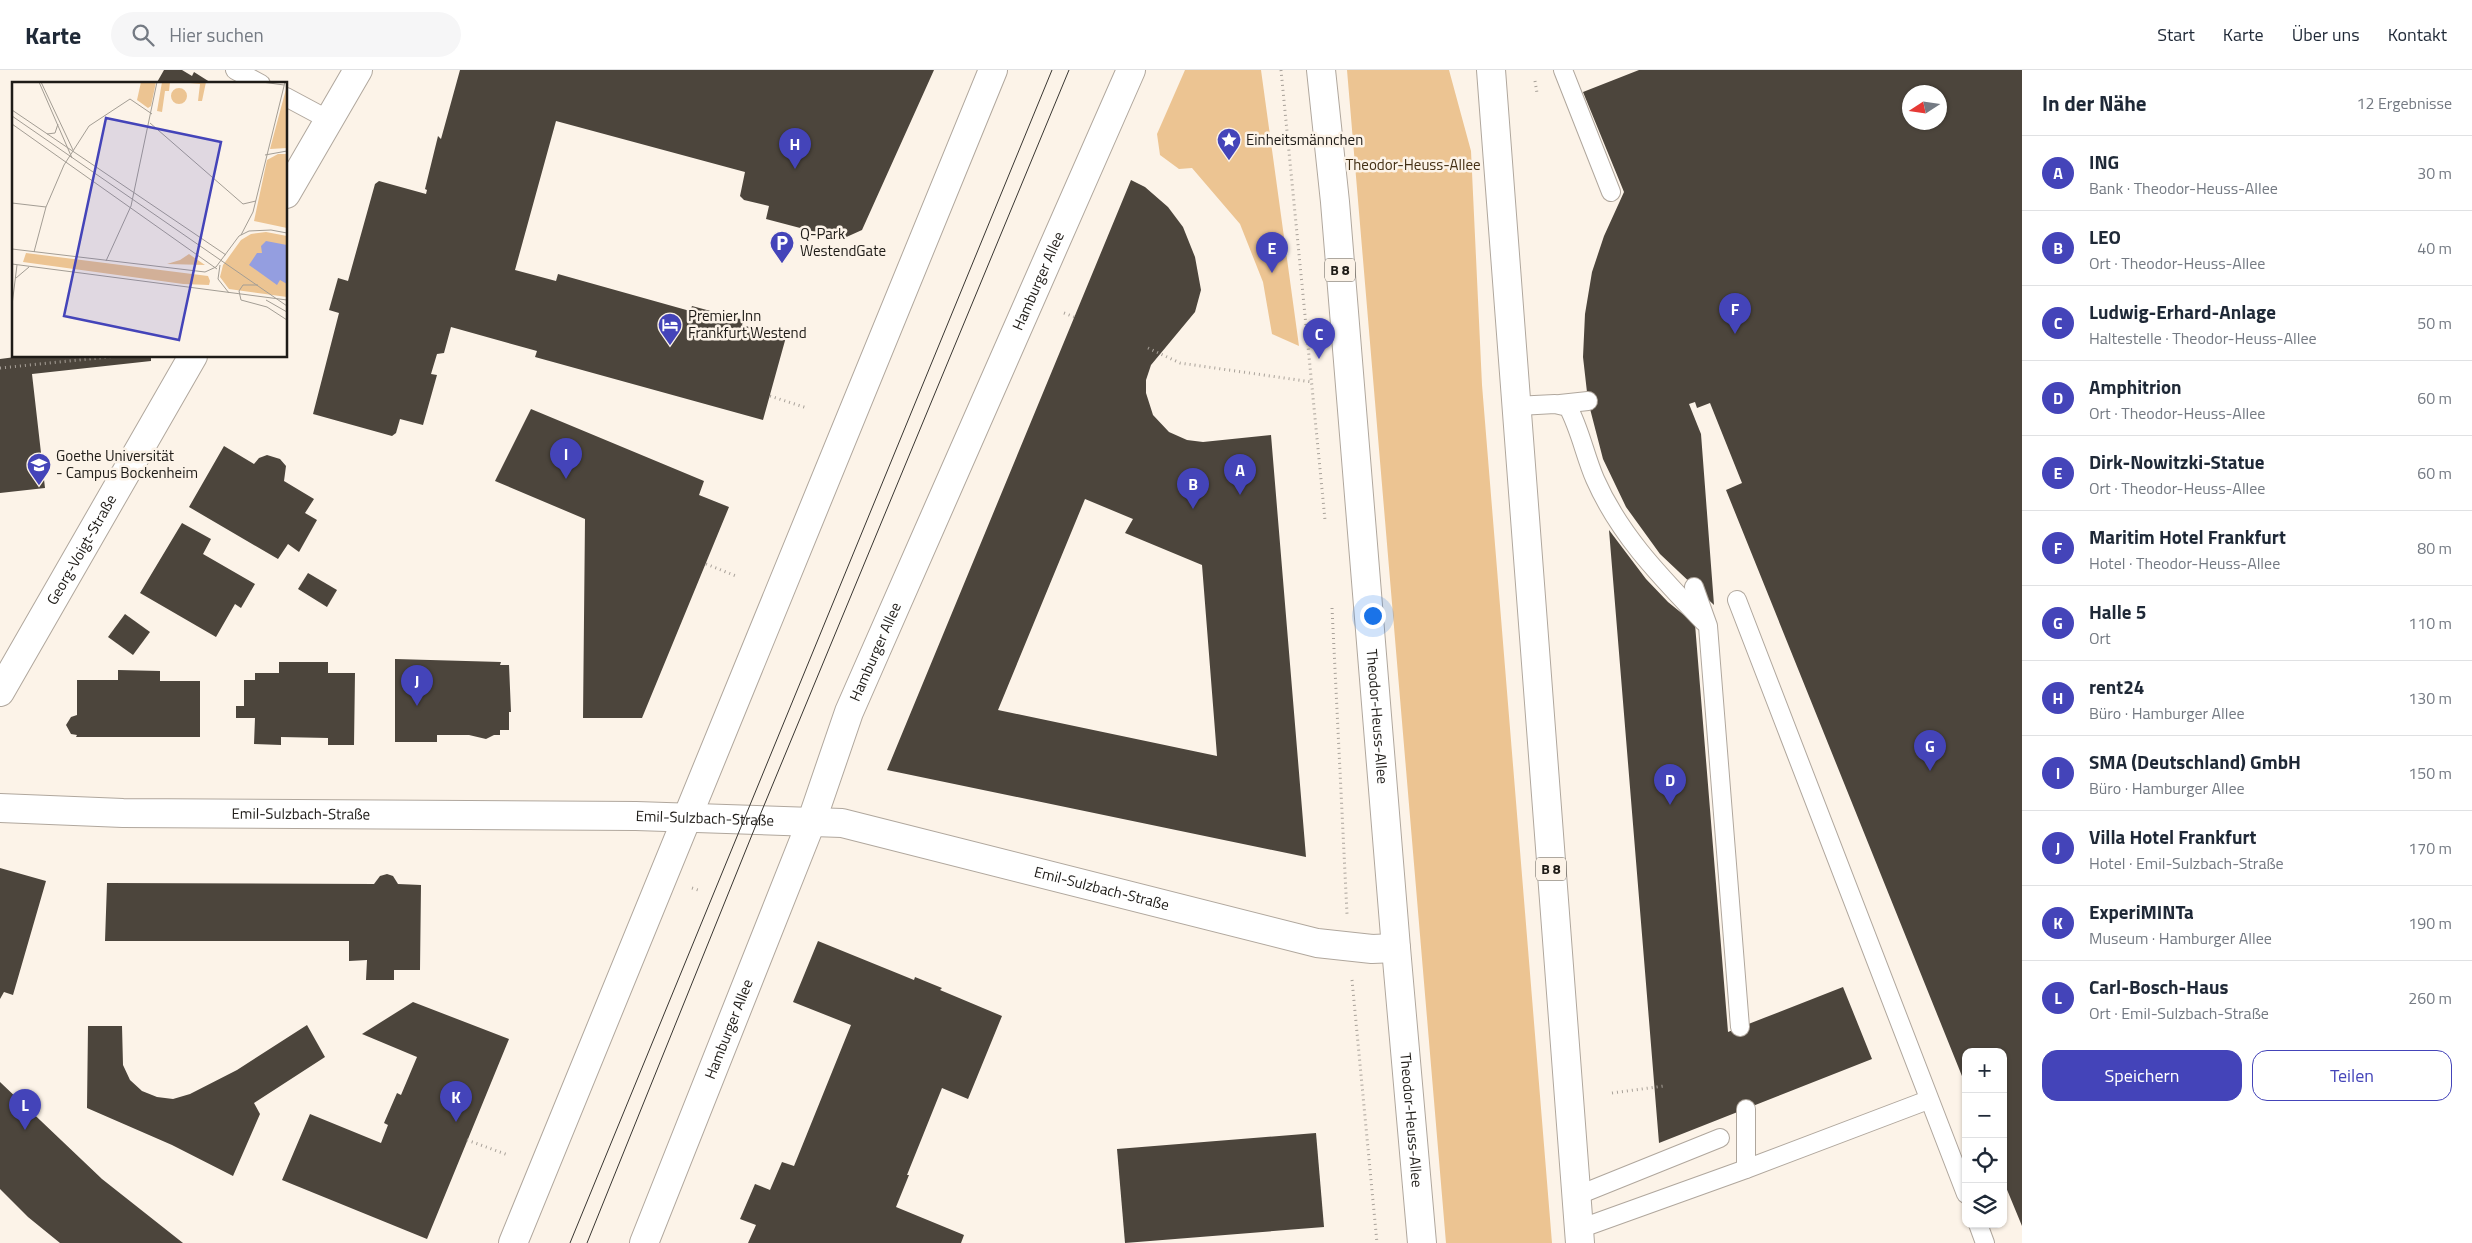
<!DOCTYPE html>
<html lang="de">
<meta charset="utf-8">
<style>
body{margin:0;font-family:"Titillium Web",sans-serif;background:#f6f6f7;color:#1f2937}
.controls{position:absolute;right:15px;bottom:15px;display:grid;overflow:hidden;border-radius:10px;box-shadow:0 1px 4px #0004}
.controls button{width:45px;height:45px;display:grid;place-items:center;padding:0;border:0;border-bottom:1px solid #e0e1e3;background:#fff;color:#1f2937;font:25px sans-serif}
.compass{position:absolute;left:1902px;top:15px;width:45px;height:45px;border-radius:50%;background:#fff;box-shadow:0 1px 4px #0004;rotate:258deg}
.you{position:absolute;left:1372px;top:545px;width:18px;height:18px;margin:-12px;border:4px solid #fff;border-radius:50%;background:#1a73e8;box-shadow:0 0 0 8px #1a73e833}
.badge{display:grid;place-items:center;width:32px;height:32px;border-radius:50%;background:#4444b9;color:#fff;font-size:16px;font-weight:700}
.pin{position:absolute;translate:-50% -41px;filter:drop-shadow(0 1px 2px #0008)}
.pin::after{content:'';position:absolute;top:26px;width:18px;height:15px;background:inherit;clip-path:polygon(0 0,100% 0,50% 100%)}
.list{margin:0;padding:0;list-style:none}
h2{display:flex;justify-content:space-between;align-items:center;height:65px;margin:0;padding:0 20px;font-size:21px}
h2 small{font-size:16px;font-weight:400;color:#747a83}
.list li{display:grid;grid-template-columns:32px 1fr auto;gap:15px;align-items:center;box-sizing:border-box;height:75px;padding:0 20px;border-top:1px solid #e0e1e3}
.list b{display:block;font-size:19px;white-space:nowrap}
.list p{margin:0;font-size:16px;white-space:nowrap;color:#747a83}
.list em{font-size:16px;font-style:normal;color:#747a83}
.actions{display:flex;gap:10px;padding:15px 20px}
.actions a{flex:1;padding:11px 0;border:1px solid #4444b9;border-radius:15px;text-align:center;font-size:18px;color:#4444b9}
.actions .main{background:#4444b9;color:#fff}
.icon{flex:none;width:28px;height:28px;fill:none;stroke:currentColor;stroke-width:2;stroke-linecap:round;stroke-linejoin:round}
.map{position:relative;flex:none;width:2022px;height:1173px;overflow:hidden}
header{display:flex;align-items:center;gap:30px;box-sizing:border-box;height:70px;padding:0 25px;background:#fff;border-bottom:1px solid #e0e1e3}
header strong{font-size:24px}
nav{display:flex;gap:28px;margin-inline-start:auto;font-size:18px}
.search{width:350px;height:45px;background:#f6f6f7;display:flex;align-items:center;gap:12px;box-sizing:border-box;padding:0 18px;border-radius:28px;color:#747a83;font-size:19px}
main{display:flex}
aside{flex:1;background:#fff}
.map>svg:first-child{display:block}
</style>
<header>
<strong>Karte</strong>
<div class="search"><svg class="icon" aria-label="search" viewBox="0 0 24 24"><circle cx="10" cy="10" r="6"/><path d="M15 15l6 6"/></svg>Hier suchen</div>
<nav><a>Start</a><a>Karte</a><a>Über uns</a><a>Kontakt</a></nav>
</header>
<main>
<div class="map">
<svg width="2022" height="1173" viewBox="0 0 2022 1173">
<rect width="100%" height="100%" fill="#fcf3e8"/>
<g fill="#ecc492">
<path d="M1185 0H1261L1299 276 1272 264 1263 212 1240 154 1192 98 1179 99 1160 85 1157 64Z"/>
<path d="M1347 0H1449L1471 81 1482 315 1552 1173H1446Z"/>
</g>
<g fill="#4c453c" fill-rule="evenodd">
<path d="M164 0H182L192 6 194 2 213 14H156Z"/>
<path d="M460 0H934L862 160 842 169 766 149 769 136 744 130 740 126 745 102 556 51 515 200 556 211 558 204 690 241 692 236 744 250 742 255 786 267 763 350 535 287 537 281 451 257 444 283 437 284 431 304 437 305 423 355 400 349 396 363 392 366 313 344 339 243 329 240 338 208 348 211 375 114 379 111 426 124 427 120 425 119 438 66 441 69Z"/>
<path d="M1639 0H2022V1156L2003 1110V982H1966V1016L1726 420 1742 413 1710 333 1697 338 1695 332 1689 334 1701 364 1714 535 1660 484 1626 437 1603 389 1588 331 1583 287 1585 244 1592 202 1604 166 1624 122 1583 22ZM1910 22H1940V52H1910Z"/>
<path d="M1131 110 1145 117 1168 137 1183 157 1195 187 1201 220 1195 242 1151 295 1146 310V323L1153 345 1169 362 1187 370 1203 372 1271 365 1306 787 887 700ZM1085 429 1133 449 1125 463 1202 495 1217 686 998 640Z"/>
<path d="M23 286H151V291L32 304 45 418 0 423V289Z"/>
<path d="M531 339 704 411 699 425 729 437 642 648H583L585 449 495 411Z"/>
<path d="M224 376 254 394 259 388 267 385 280 389 286 396 284 411 314 429 305 443 317 450 299 482 288 474 278 489 189 437Z"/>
<path d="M182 453 211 469 203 484 255 514 241 538 235 534 216 567 140 523Z"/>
<path d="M1609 460 1646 509 1668 532 1695 554 1728 962 1843 917 1872 989 1659 1073Z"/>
<path d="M308 503 337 520 327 537 298 519Z"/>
<path d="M125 544 150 562 133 585 108 567Z"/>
<path d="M395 589 501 592 500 595H509L511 642H509V660H500V665H494L486 669 469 665H437V672H395Z"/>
<path d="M279 592H328V603H355L354 675H328V668L281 667V675L254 674 255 648H236V636H244V610H255V603H279Z"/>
<path d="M118 600 160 601V611H200V667H76L77 665 71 664 66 655 71 647 77 645V610H118Z"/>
<path d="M0 798 46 811 13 925 4 922 0 929Z"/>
<path d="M387 804 393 806 398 814 421 815 420 900H394V910H366L367 890 349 891V871H105L107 813 374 814 380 806Z"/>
<path d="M818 871 914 910 915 907 942 918 940 920 1002 946 968 1029 942 1018 907 1105H909L896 1137 964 1165 961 1173H748L756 1155 740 1149 755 1114 770 1120 782 1092 794 1096 851 955 793 932Z"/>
<path d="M413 932 509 969 427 1169 282 1110 310 1044 381 1073 388 1055 384 1053 397 1023 401 1025 417 987 362 964Z"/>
<path d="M307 955 325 987 254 1033 260 1044 233 1106 172 1075 87 1038 88 956H122L123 995 130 1010 142 1021 157 1027 173 1029 190 1024 237 1000Z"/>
<path d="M0 1012 102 1109 183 1173H60L28 1147 0 1119Z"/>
<path d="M1316 1063 1324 1157 1125 1173 1117 1079Z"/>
</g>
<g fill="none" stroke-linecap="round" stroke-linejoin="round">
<defs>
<g id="lane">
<path d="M235 0 261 14"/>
<path d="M1563 0 1611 122"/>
<path d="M286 27 329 50"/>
<path d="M1560 334 1588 331"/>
<path d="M1517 336 1555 334 1568 337C1580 359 1585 386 1595 409 1620 466 1662 508 1704 552"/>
<path d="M1694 517 1708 556 1740 957"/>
<path d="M1737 530 1966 1124"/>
<path d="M1746 1039V1099"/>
<path d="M1576 1126 1720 1068"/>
<path d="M1978 1154 1985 1173"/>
<path d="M1579 1159 1746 1099 1928 1030"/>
</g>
<g id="street">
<path d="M286 124 358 0"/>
<path id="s1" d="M0 622 193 286"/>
<path id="s2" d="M0 738 123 743 636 746 842 753 1317 873 1372 879 1396 878"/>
</g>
<g id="secondary">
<path d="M513 1173 993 0"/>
<path id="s3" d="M644 1173 812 750 849 642 1131 0"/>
</g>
<g id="primary">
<path id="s4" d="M1321 0 1335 132 1396 878 1422 1173"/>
<path d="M1491 0 1580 1173"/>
</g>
</defs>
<use href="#lane" stroke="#b0a79d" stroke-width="20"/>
<use href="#street" stroke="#b0a79d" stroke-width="30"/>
<use href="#secondary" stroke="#b0a79d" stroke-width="30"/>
<use href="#primary" stroke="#b0a79d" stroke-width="30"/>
<g stroke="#a8a199" stroke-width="3" stroke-dasharray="1 4" stroke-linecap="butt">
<path d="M1281 0 1325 450"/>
<path d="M1535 11 1537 23"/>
<path d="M1064 243 1074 247"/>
<path d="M1148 278 1180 293 1312 312"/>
<path d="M0 298 118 286"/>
<path d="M770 326 807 338"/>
<path d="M706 494 736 506"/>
<path d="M1332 538 1347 844"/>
<path d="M692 818 701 821"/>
<path d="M1352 910 1377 1173"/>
<path d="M1612 1023 1664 1016"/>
<path d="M467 1070 508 1085"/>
</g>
<use href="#lane" stroke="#fff" stroke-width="18"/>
<use href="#street" stroke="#fff" stroke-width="28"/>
<use href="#secondary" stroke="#fff" stroke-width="28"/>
<use href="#primary" stroke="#fff" stroke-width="28"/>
<g stroke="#393631" stroke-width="1">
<path d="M570 1173 1052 0"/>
<path d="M587 1173 758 750 1069 0"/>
</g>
</g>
<defs>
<symbol id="sight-pin" viewBox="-11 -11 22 30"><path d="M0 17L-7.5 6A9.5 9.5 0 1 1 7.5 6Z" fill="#4444b9" stroke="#fcf3e8"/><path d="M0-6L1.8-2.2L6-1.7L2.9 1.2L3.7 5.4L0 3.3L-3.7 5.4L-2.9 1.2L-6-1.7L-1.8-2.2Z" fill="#fff"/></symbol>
<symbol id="parking-pin" viewBox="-11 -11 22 30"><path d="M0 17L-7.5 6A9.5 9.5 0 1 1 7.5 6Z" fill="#4444b9" stroke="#fcf3e8"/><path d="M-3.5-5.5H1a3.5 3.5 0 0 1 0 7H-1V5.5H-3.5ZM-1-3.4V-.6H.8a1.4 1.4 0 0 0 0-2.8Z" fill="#fff"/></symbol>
<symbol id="hotel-pin" viewBox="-11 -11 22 30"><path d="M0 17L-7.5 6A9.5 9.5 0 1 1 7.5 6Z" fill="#4444b9" stroke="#fcf3e8"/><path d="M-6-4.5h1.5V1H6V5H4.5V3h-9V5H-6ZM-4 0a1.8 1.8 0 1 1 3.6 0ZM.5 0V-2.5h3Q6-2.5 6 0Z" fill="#fff"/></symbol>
<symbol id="university-pin" viewBox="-11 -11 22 30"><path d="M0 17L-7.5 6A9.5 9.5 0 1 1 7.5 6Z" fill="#4444b9" stroke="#fcf3e8"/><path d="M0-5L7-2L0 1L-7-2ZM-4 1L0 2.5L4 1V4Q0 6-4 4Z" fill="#fff"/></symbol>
</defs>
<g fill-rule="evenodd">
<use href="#sight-pin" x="1215" y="56" width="28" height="38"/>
<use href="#parking-pin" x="768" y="159" width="28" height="38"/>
<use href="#hotel-pin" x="656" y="241" width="28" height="38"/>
<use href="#university-pin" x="25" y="381" width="28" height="38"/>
</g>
<g text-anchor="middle" stroke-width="5" stroke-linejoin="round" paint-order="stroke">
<g fill="#fcf3e8" stroke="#615c56" stroke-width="1">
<rect x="1325" y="188.5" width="30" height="23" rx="4"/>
<rect x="1536" y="787.5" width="30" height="23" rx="4"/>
</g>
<g font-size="14" font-weight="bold" fill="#1e1b17">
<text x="1340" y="205">B 8</text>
<text x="1551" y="804">B 8</text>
</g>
<g font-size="15" fill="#1e1b17" stroke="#fcf3e8" text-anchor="start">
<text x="1246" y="75">Einheitsmännchen</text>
<text x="800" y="169">Q-Park<tspan x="800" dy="17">WestendGate</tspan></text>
<text x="688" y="251">Premier Inn<tspan x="688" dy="17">Frankfurt Westend</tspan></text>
<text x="56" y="391">Goethe Universität<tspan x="56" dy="17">- Campus Bockenheim</tspan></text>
</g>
<g font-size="15" fill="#432f14" stroke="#fcf3e8">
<text x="1413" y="100">Theodor-Heuss-Allee</text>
</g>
<g font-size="15" fill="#1e1b17" stroke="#fcf3e8">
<text dy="5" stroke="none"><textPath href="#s3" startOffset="1040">Hamburger Allee</textPath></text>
<text dy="5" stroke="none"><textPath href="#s1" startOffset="164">Georg-Voigt-Straße</textPath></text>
<text dy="5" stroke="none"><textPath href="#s3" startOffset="635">Hamburger Allee</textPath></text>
<text dy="5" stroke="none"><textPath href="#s4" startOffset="649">Theodor-Heuss-Allee</textPath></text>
<text dy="5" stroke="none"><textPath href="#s2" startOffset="301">Emil-Sulzbach-Straße</textPath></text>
<text dy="5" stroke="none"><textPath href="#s2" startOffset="705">Emil-Sulzbach-Straße</textPath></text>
<text dy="5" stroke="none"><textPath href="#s2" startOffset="1110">Emil-Sulzbach-Straße</textPath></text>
<text dy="5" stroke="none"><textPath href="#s3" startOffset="230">Hamburger Allee</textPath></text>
<text dy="5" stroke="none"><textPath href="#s4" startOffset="1054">Theodor-Heuss-Allee</textPath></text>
</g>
</g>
<g transform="translate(12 12)">
<rect width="275" height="275" fill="#fcf3e8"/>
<path d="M129 0H144L139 24 136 26 125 18ZM150 0H158L157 9H153L150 30 145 29ZM168 0H194L190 19H186L188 2ZM159 14a8 8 0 1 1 16 0a8 8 0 1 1-16 0ZM274 7 275 66 258 67ZM266 72H275V146L242 139 255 78ZM254 150 275 154V215L217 207 208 195 211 183 229 158 239 152ZM14 171 196 194 198 199 197 203 171 202 11 180ZM177 172 193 183 155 182 168 178Z" fill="#ecc492"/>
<path d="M254 159 275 163V202L268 198 265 203 237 183 245 171H250L249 164Z" fill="#949ee0"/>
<path fill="none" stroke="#a39d94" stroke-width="1" d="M27 0 60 76M29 0 61 68M250 0 272 3M0 28 214 173M0 34 275 224M138 41 231 122 244 119M0 42 205 187M35 52 43 51 46 42M253 73 275 69M0 121 34 125M229 153 241 130 273 0M0 167 193 190 204 185 227 154 237 149 259 148 275 151M22 170 34 125 52 83 77 44 118 17 140 32M94 179 119 124 145 0M0 182 275 218M208 183 206 197 217 211M4 196 17 185M246 203H231L227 209 229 218 255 225 275 238M254 218 275 230M0 223 5 183"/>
<path fill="#4444b9" fill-opacity="0.15" stroke="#4444b9" stroke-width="2.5" d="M94 36 209 60 167 258 52 234Z"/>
<rect width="275" height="275" fill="none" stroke="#1e1b17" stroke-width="2.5"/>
</g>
</svg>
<div class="controls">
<button>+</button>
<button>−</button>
<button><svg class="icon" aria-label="locate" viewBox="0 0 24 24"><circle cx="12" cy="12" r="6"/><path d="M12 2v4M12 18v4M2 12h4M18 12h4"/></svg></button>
<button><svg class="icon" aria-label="layers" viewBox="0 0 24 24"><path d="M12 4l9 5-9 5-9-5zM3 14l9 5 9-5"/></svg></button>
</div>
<svg class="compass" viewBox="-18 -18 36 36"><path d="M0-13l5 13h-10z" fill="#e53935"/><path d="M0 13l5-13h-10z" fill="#747a83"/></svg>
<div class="you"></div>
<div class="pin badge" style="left:1240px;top:425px">A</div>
<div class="pin badge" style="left:1193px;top:439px">B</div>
<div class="pin badge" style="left:1319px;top:289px">C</div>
<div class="pin badge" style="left:1670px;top:735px">D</div>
<div class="pin badge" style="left:1272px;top:203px">E</div>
<div class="pin badge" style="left:1735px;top:264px">F</div>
<div class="pin badge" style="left:1930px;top:701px">G</div>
<div class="pin badge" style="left:795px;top:99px">H</div>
<div class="pin badge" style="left:566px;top:409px">I</div>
<div class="pin badge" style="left:417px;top:636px">J</div>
<div class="pin badge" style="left:456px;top:1052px">K</div>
<div class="pin badge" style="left:25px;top:1060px">L</div>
</div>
<aside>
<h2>In der Nähe<small>12 Ergebnisse</small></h2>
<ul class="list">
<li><span class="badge">A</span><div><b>ING</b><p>Bank · Theodor-Heuss-Allee</p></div><em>30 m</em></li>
<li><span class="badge">B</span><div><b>LEO</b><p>Ort · Theodor-Heuss-Allee</p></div><em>40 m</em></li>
<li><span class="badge">C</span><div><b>Ludwig-Erhard-Anlage</b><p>Haltestelle · Theodor-Heuss-Allee</p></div><em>50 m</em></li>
<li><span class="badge">D</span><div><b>Amphitrion</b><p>Ort · Theodor-Heuss-Allee</p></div><em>60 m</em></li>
<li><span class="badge">E</span><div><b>Dirk-Nowitzki-Statue</b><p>Ort · Theodor-Heuss-Allee</p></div><em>60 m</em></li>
<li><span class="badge">F</span><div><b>Maritim Hotel Frankfurt</b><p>Hotel · Theodor-Heuss-Allee</p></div><em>80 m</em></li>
<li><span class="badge">G</span><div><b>Halle 5</b><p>Ort</p></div><em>110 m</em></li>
<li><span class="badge">H</span><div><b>rent24</b><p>Büro · Hamburger Allee</p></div><em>130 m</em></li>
<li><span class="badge">I</span><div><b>SMA (Deutschland) GmbH</b><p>Büro · Hamburger Allee</p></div><em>150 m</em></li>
<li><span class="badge">J</span><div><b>Villa Hotel Frankfurt</b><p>Hotel · Emil-Sulzbach-Straße</p></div><em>170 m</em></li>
<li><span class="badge">K</span><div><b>ExperiMINTa</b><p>Museum · Hamburger Allee</p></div><em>190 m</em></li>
<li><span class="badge">L</span><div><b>Carl-Bosch-Haus</b><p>Ort · Emil-Sulzbach-Straße</p></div><em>260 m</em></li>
</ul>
<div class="actions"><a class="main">Speichern</a><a>Teilen</a></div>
</aside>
</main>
